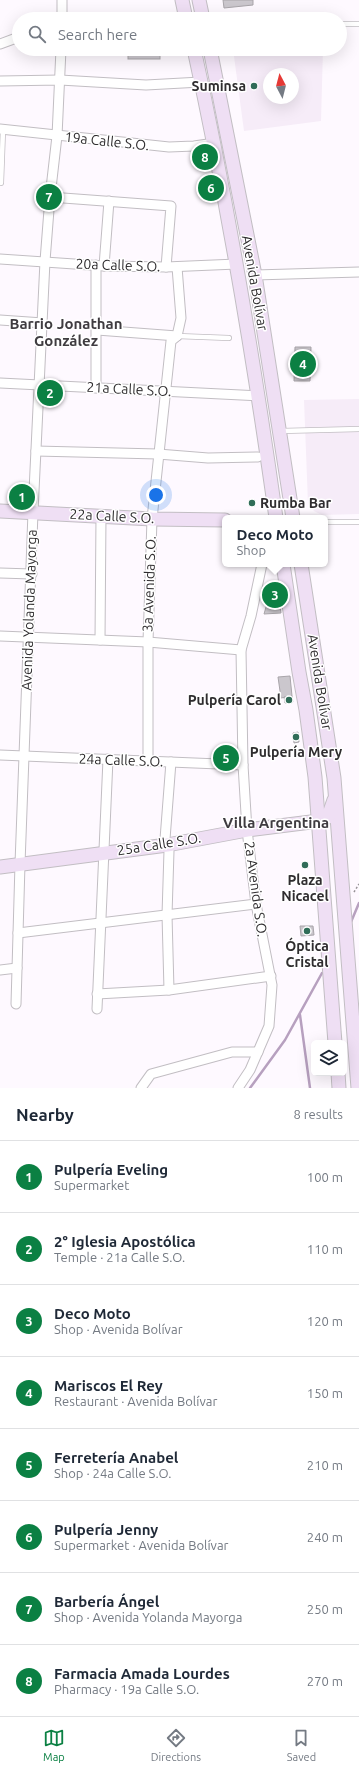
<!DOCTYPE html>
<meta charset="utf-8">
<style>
body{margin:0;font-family:Ubuntu,sans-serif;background:#f2f2f3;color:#1f2937}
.controls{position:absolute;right:12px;bottom:12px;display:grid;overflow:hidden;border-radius:6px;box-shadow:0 4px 16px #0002}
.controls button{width:36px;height:36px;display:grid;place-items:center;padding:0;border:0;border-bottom:1px solid #e0e1e3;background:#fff;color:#1f2937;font:20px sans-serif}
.compass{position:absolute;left:263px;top:68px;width:36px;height:36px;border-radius:50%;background:#fff;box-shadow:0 4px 16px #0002;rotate:353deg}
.you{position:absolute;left:156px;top:495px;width:14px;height:14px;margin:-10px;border:3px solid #fff;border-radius:50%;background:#1a73e8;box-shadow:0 0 0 6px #1a73e833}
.badge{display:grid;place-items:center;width:26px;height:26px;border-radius:50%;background:#0b8043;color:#fff;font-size:13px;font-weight:700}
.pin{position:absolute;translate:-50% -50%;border:2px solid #fff;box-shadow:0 1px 4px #0006}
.popup{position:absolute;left:222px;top:515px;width:106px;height:52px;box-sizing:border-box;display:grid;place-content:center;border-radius:6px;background:#fff;filter:drop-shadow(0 1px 3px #0005);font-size:13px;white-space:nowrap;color:#747a83}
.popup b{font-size:15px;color:#1f2937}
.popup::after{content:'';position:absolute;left:50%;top:100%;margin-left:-8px;border:8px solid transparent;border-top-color:#fff}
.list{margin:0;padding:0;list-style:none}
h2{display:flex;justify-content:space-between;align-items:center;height:52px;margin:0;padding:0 16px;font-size:17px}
h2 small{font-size:13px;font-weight:400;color:#747a83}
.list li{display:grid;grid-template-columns:26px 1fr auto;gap:12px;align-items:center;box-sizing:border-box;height:72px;padding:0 16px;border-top:1px solid #e0e1e3}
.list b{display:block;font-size:15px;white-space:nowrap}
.list p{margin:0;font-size:13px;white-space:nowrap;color:#747a83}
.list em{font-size:13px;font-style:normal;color:#747a83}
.icon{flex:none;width:22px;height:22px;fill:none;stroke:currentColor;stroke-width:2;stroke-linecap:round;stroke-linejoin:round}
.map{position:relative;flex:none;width:359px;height:1088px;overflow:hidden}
.search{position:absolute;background:#fff;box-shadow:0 4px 16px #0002;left:12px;right:12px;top:12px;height:44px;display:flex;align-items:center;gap:10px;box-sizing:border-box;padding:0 14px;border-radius:22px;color:#747a83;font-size:15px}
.sheet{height:628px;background:#fff}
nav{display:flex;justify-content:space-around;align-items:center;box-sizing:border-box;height:56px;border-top:1px solid #e0e1e3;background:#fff;font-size:11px;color:#747a83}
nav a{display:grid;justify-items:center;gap:2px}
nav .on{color:#0b8043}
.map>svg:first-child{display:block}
</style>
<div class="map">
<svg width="359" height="1088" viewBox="0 0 359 1088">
<rect width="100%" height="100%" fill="#fef9ff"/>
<g fill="#f6ecf8" fill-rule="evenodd">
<path d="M233 49H323L321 121 244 131ZM269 74H293V98H269Z"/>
<path d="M359 399V514L322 515 314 511 308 504 304 400Z"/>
</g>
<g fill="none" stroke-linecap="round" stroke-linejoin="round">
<g stroke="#b7a0bf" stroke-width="2.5">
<path d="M351 922 359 903"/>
<path d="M300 1015 310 1088"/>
<path d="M250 1088 285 1040 322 973"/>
</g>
</g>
<g fill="#cbc7cd" stroke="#a9a5aa">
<path d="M223 0H253V5L224 8Z"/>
<rect x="128" y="49" width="32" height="10"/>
<path d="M206 151 208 161 203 163 201 152Z"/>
<path d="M295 347H311L310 381H294Z"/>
<path d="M16 488H30L29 506 15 505Z"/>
<path d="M274 589 278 590 281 613 264 614 269 597 271 591Z"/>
<path d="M290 676 292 696 281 698 278 677Z"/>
<path d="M292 696 293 702 285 703 284 697Z"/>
<path d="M298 732 299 742 294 743 293 733Z"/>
<path d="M300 926H313L314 935 301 936Z"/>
</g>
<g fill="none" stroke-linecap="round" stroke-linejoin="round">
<defs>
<g id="lane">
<path d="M340 24H359"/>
<path d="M0 183H1L3 130"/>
<path d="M177 336 229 338"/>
<path d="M281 431 359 429"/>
<path d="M325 522H359"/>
</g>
<g id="street">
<path d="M62 19V0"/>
<path d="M0 44 19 37"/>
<path d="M0 81 60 80 146 85 201 82"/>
<path d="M0 129 169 147 194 146 215 143"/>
<path d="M50 197 171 206 166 267"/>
<path d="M0 259 104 266 166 267 237 264"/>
<path d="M104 266 109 201"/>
<path d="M255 275 359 272"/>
<path d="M0 320 43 323"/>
<path d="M97 330 177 336"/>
<path d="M0 383 259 396"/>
<path d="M96 388V265"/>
<path d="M36 451 158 454 208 458 258 457"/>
<path d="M0 573 32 574"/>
<path d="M0 636 148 642 241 650"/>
<path d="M100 640 101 516"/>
<path d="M0 755 243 765"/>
<path d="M148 761V642L152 519 171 341 177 336 181 318 177 267"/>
<path d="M18 933 256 904"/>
<path d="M0 970 17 968"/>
<path d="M169 990 167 915 169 851 165 839 171 762"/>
<path d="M97 994 169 990 271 976"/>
<path d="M16 1004 20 864 33 512 45 261 50 197 57 136 61 49"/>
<path d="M97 1009 108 759"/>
<path d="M141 1088 151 1074 232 1052H258"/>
<path d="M238 1088 250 1070 269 1026 272 985 256 904 247 830 243 765 241 650 251 616 262 564"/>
</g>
<g id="secondary">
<path d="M182 0 186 19"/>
<path d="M199 0 203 19"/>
<path d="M194 49C228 204 254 361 276 518"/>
<path d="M210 49 255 275 293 518"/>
<path d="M0 511 152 519 225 520"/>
<path d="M283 564 299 672 306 710 315 777 335 1043"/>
<path d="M301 564 334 778 358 1088"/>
<path d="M0 867 167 845 247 830 319 821 328 817 334 800"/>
<path d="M338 1073 339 1088"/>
</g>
</defs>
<use href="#lane" stroke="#c2bec3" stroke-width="6"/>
<use href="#street" stroke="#c2bec3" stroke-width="11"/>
<use href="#secondary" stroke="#c2bec3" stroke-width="15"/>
<path stroke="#969296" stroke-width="1.5" stroke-dasharray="2 2" stroke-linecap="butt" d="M354 892 359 884"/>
<use href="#lane" stroke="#fff" stroke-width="4.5"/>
<use href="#street" stroke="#fff" stroke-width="9"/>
<use href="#secondary" stroke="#efdff4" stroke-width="13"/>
</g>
<g fill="#306d58" stroke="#fff" stroke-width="1.5">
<circle cx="254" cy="86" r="4"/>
<circle cx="252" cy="503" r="4"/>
<circle cx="289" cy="700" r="4"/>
<circle cx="296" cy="737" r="4"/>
<circle cx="305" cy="865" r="4"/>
<circle cx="307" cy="931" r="4"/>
</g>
<g text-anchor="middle" stroke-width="3" stroke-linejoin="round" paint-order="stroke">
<g font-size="14" font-weight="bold" fill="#2f2d2f" stroke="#fff">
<text x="246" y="91" text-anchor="end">Suminsa</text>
<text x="260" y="508" text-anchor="start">Rumba Bar</text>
<text x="281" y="705" text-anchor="end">Pulpería Carol</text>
<text x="296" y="757">Pulpería Mery</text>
<text x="305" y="885">Plaza<tspan x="305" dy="16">Nicacel</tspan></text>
<text x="307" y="951">Óptica<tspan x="307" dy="16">Cristal</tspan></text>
</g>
<g font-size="14" fill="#2f2d2f" stroke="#fff">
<text transform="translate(107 141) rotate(6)" y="5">19a Calle S.O.</text>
<text transform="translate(118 265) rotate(2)" y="5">20a Calle S.O.</text>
<text transform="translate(255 283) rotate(80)" y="5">Avenida Bolívar</text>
<text transform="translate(129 389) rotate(3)" y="5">21a Calle S.O.</text>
<text transform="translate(112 516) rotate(3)" y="5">22a Calle S.O.</text>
<text transform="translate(149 584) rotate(-88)" y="5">3a Avenida S.O.</text>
<text transform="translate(29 610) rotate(-88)" y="5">Avenida Yolanda Mayorga</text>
<text transform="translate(320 682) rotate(81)" y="5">Avenida Bolívar</text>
<text transform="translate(121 760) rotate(2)" y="5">24a Calle S.O.</text>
<text transform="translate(159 844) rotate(-9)" y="5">25a Calle S.O.</text>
<text transform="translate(256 889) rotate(82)" y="5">2a Avenida S.O.</text>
</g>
<g font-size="15" font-weight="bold" fill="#3f3c40" stroke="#fff">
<text x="66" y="329">Barrio Jonathan<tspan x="66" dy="17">González</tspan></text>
<text x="276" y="828">Villa Argentina</text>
</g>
</g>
</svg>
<div class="controls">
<button><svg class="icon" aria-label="layers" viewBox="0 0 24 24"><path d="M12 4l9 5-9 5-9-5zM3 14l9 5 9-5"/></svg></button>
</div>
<svg class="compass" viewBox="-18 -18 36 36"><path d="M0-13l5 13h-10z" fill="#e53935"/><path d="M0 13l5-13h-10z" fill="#747a83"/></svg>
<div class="you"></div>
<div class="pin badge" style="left:22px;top:497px">1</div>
<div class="pin badge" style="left:50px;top:393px">2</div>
<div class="pin badge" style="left:275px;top:595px">3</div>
<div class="popup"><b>Deco Moto</b>Shop</div>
<div class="pin badge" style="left:303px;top:364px">4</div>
<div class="pin badge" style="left:226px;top:758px">5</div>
<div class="pin badge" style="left:211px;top:188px">6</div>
<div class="pin badge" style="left:49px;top:197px">7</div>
<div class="pin badge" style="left:205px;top:157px">8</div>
<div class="search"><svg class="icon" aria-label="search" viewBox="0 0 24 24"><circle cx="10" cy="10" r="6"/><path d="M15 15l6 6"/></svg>Search here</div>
</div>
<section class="sheet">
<h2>Nearby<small>8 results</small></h2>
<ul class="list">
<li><span class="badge">1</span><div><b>Pulpería Eveling</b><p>Supermarket</p></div><em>100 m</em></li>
<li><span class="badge">2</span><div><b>2° Iglesia Apostólica</b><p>Temple · 21a Calle S.O.</p></div><em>110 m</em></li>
<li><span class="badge">3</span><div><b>Deco Moto</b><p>Shop · Avenida Bolívar</p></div><em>120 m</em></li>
<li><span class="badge">4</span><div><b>Mariscos El Rey</b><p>Restaurant · Avenida Bolívar</p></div><em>150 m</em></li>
<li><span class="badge">5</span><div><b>Ferretería Anabel</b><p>Shop · 24a Calle S.O.</p></div><em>210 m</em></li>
<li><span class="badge">6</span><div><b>Pulpería Jenny</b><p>Supermarket · Avenida Bolívar</p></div><em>240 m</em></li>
<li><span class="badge">7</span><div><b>Barbería Ángel</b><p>Shop · Avenida Yolanda Mayorga</p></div><em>250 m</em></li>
<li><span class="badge">8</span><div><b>Farmacia Amada Lourdes</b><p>Pharmacy · 19a Calle S.O.</p></div><em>270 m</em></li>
</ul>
</section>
<nav>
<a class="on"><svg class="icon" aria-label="map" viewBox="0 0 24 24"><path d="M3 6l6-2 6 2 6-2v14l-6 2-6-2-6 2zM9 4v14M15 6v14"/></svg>Map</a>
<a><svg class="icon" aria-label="directions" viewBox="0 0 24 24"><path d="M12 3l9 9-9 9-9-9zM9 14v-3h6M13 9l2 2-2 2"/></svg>Directions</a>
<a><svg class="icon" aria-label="saved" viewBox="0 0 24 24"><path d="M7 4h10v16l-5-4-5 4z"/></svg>Saved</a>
</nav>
